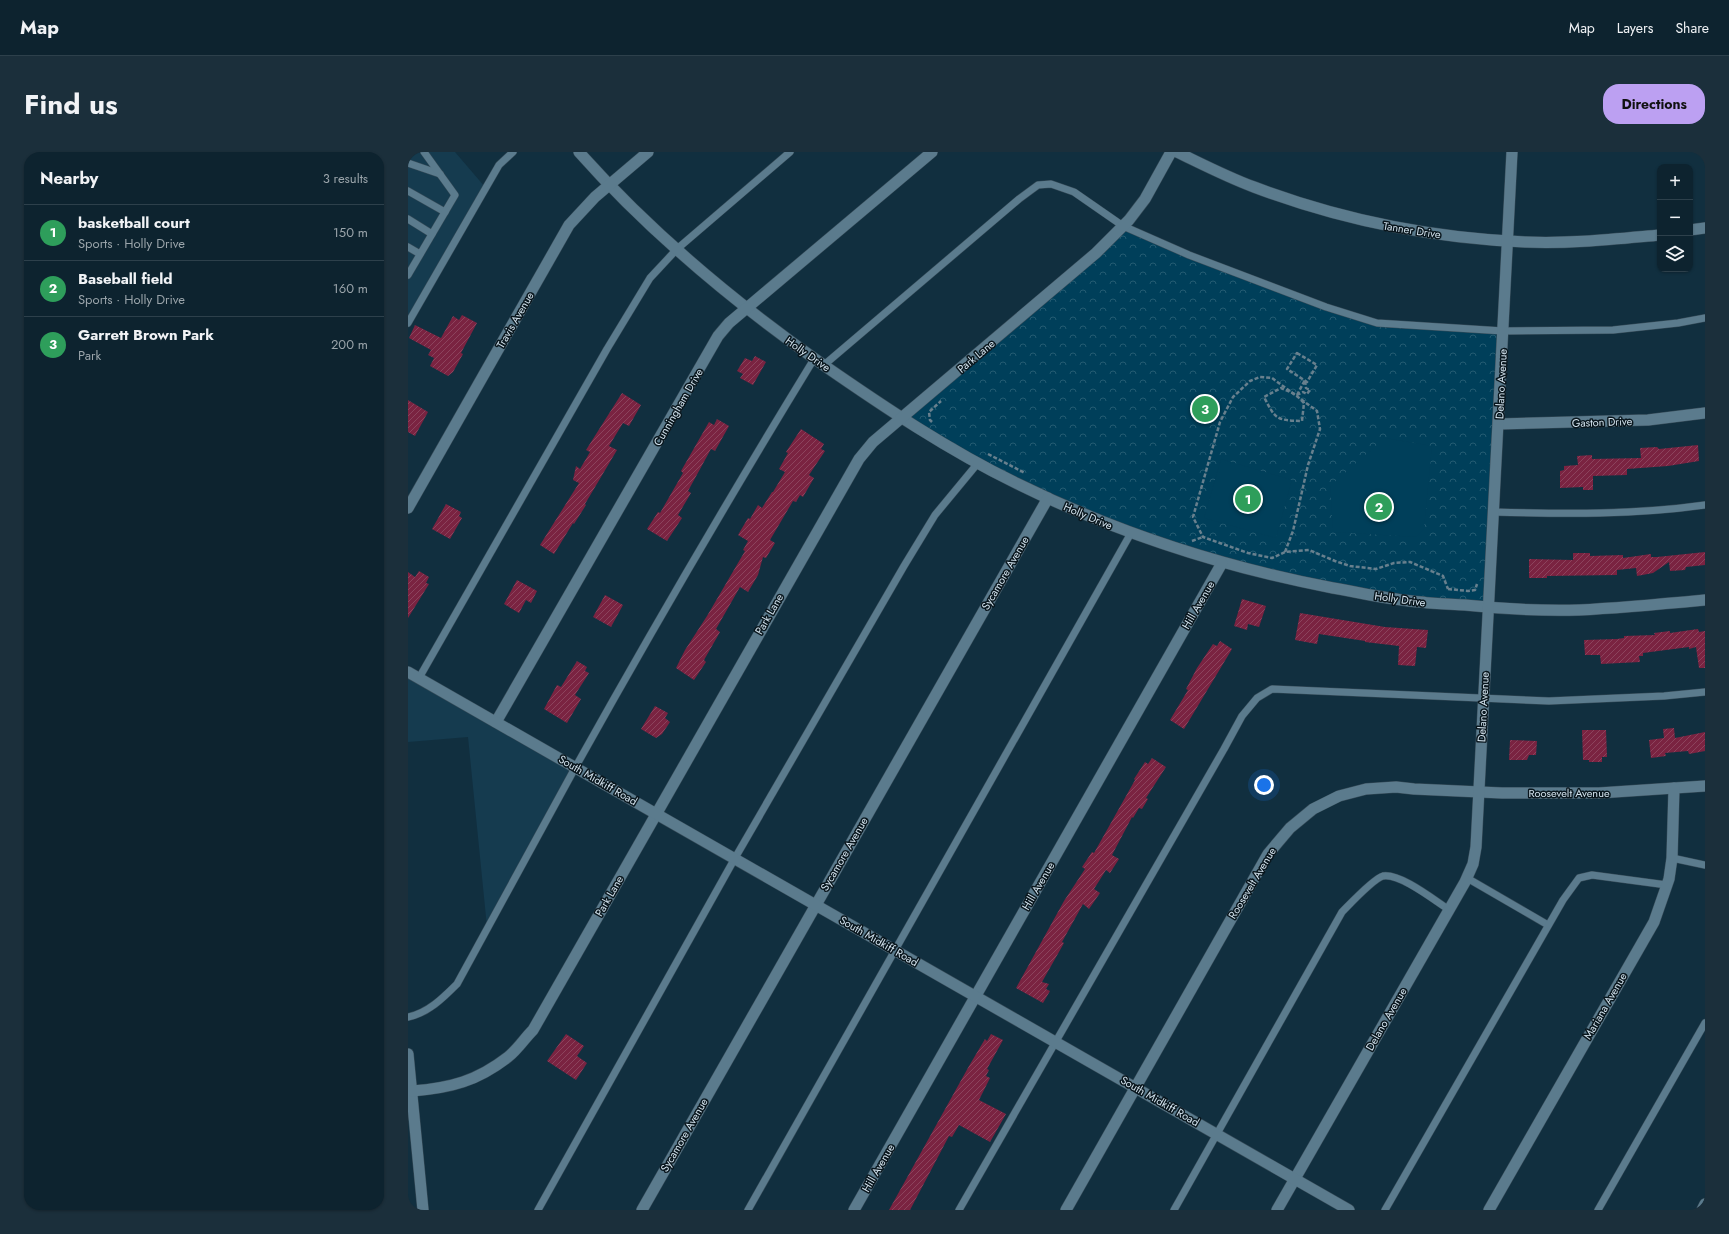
<!DOCTYPE html>
<meta charset="utf-8">
<style>
body{margin:0;font-family:Jost,sans-serif;background:#1b2f3b;color:#f1f3f6}
.controls{position:absolute;right:12px;top:12px;display:grid;overflow:hidden;border-radius:8px;box-shadow:0 1px 3px #0004}
.controls button{width:36px;height:36px;display:grid;place-items:center;padding:0;border:0;border-bottom:1px solid #2d404b;background:#0d232f;color:#f1f3f6;font:20px sans-serif}
.you{position:absolute;left:856px;top:633px;width:14px;height:14px;margin:-10px;border:3px solid #fff;border-radius:50%;background:#1a73e8;box-shadow:0 0 0 6px #1a73e833}
.badge{display:grid;place-items:center;width:26px;height:26px;border-radius:50%;background:#bca0f2;color:#fff;font-size:13px;font-weight:700}
.pin{position:absolute;translate:-50% -50%;border:2px solid #fff;box-shadow:0 1px 4px #0006}
.list{margin:0;padding:0;list-style:none}
h2{display:flex;justify-content:space-between;align-items:center;height:52px;margin:0;padding:0 16px;font-size:17px}
h2 small{font-size:13px;font-weight:400;color:#9aa4aa}
.list li{display:grid;grid-template-columns:26px 1fr auto;gap:12px;align-items:center;box-sizing:border-box;height:56px;padding:0 16px;border-top:1px solid #2d404b}
.list b{display:block;font-size:15px;white-space:nowrap}
.list p{margin:0;font-size:13px;white-space:nowrap;color:#9aa4aa}
.list em{font-size:13px;font-style:normal;color:#9aa4aa}
.icon{flex:none;width:22px;height:22px;fill:none;stroke:currentColor;stroke-width:2;stroke-linecap:round;stroke-linejoin:round}
.map{position:relative;flex:none;width:1297px;height:1058px;overflow:hidden;border-radius:16px}
header{display:flex;align-items:center;gap:24px;box-sizing:border-box;height:56px;padding:0 20px;background:#0d232f;border-bottom:1px solid #2d404b}
header strong{font-size:19px}
nav{display:flex;gap:22px;margin-inline-start:auto;font-size:14px}
.intro{display:flex;align-items:center;justify-content:space-between;box-sizing:border-box;height:96px;padding:0 24px}
h1{margin:0;font-size:28px}
.button{padding:10px 18px;border-radius:16px;background:#bca0f2;color:#111;font-size:14px;font-weight:700}
main{display:flex;gap:24px;padding:0 24px}
aside{flex:1;background:#0d232f;border-radius:16px;box-shadow:0 1px 3px #0004}
.map>svg:first-child{display:block}
</style>
<header>
<strong>Map</strong>
<nav><a>Map</a><a>Layers</a><a>Share</a></nav>
</header>
<div class="intro"><h1>Find us</h1><a class="button">Directions</a></div>
<main>
<aside>
<h2>Nearby<small>3 results</small></h2>
<ul class="list">
<li><span class="badge" style="background:#2e9e5b">1</span><div><b>basketball court</b><p>Sports · Holly Drive</p></div><em>150 m</em></li>
<li><span class="badge" style="background:#2e9e5b">2</span><div><b>Baseball field</b><p>Sports · Holly Drive</p></div><em>160 m</em></li>
<li><span class="badge" style="background:#2e9e5b">3</span><div><b>Garrett Brown Park</b><p>Park</p></div><em>200 m</em></li>
</ul>
</aside>
<div class="map">
<svg width="1297" height="1058" viewBox="0 0 1297 1058">
<defs>
<pattern id="park-crowns" width="20" height="18" patternUnits="userSpaceOnUse"><rect width="20" height="18" fill="#003f5a"/><path d="M2 6a3 3 0 1 1 6 0M12 15a3 3 0 1 1 6 0" fill="none" stroke="#245b72"/></pattern>
<pattern id="building-hatch" width="6" height="6" patternUnits="userSpaceOnUse"><rect width="6" height="6" fill="#7a2341"/><path d="M-1 1l2-2M0 6l6-6M5 7l2-2" fill="none" stroke="#8c435d"/></pattern>
</defs>
<rect width="100%" height="100%" fill="#112f3f"/>
<g fill="#153b4f">
<path d="M0 0H47L77 35 0 171Z"/>
<path d="M0 518 170 615 79 775 60 585 0 590Z"/>
</g>
<path fill="url(#park-crowns)" d="M716 74 781 103 969 171 1093 179 1081 456 865 424 658 354 494 266Z"/>
<g fill="#003f5a">
<path d="M977 286 1024 294 1016 377 1008 385 925 380 922 334Z"/>
<path d="M813 307 884 328 868 386 796 366Z"/>
</g>
<g fill="url(#building-hatch)">
<path d="M54 163 69 171 53 201 55 202 45 220 40 224 22 214 26 206 20 203 23 198 1 186 7 173 33 186 45 164 51 168Z"/>
<path d="M347 204 358 210 345 233 332 226 335 222 329 219 337 206 344 209Z"/>
<path d="M214 241 233 253 221 274 215 271 201 294 209 298 177 352 178 353 166 372 165 371 146 402 132 393 171 331 165 328 168 314 172 317 182 300 178 298Z"/>
<path d="M0 248 20 260 7 284 0 280Z"/>
<path d="M309 267 321 274 307 299 303 297 280 339 283 341 270 363 274 366 259 389 239 377 250 360 252 361 275 321 273 319 301 270 306 273Z"/>
<path d="M393 277 416 292 413 297 417 299 401 323 406 326 395 345 392 343 388 350 385 349 362 388 367 391 358 406 355 405 350 423 340 440 332 435 308 477 312 480 296 508 298 510 286 528 268 516 277 498 299 464 337 399 335 398 340 389 330 383 340 366 342 367 350 353 354 356 364 340H365L377 320 371 317 380 301 378 300Z"/>
<path d="M1290 293 1291 309 1260 314 1219 317V323L1185 324V338H1175V335L1152 336V319L1156 318V314L1170 313 1169 304 1184 303V307L1233 306 1232 296 1249 295 1251 297Z"/>
<path d="M38 352 53 360 51 364 54 366 42 387 24 377Z"/>
<path d="M1297 400V413L1278 415 1277 418 1262 419 1261 410 1245 421 1229 424 1228 416 1209 418V423L1139 424V426H1121V407L1165 408V401H1182V404L1215 403V406L1243 402V405H1249Z"/>
<path d="M11 419 21 425 18 431 21 432 0 466V420L7 425Z"/>
<path d="M109 428 129 439 123 451 118 448 111 461 96 452Z"/>
<path d="M197 443 215 453 203 475 185 465Z"/>
<path d="M834 447 858 454 851 475 840 472 839 478 826 474Z"/>
<path d="M892 461 977 475 1020 478 1018 496 1009 495 1007 514 990 513 991 494 957 490V489L911 482 909 492 887 488Z"/>
<path d="M1290 477 1291 480 1297 479V516H1291L1288 495 1281 497V495L1235 501V504H1231L1232 510 1193 512 1192 503H1177L1176 488 1209 487 1216 486V484L1247 483 1246 481 1262 479V481Z"/>
<path d="M812 489 824 497 776 577 762 568 780 538 778 537 789 516 805 492 809 494Z"/>
<path d="M169 509 179 515 177 519 181 521 167 543 173 547 159 571 136 557 149 533 153 535Z"/>
<path d="M247 554 260 561 257 566 262 570 254 582 248 586 233 577Z"/>
<path d="M1266 576 1267 586 1297 580V599L1281 602 1280 599 1257 601 1258 604 1243 606 1241 588 1256 586 1255 577Z"/>
<path d="M1174 578H1198L1199 605H1194V610H1181V608H1175Z"/>
<path d="M1102 588 1129 589 1128 603H1121L1119 608H1101Z"/>
<path d="M744 606 758 615 738 646 740 647 734 657 731 656 725 666 724 665 704 703 711 707 702 721 698 718 686 737 692 741 681 757 675 752 654 790 656 791 634 830 641 832 638 837 642 839 635 851 608 836 656 749 677 717 674 715 684 700 686 701 727 628 726 627 737 610 740 612Z"/>
<path d="M158 882 176 894 169 904 179 911 168 928 139 909Z"/>
<path d="M583 882 595 888 579 917 581 918 578 924 582 926 571 948 598 962 582 990 551 973 544 985 541 984 502 1058H481L561 914 577 887 579 889Z"/>
</g>
<g fill="none" stroke-linecap="round" stroke-linejoin="round">
<defs>
<g id="service">
<path d="M0 11 32 22"/>
<path d="M0 39 37 60"/>
<path d="M0 67 24 82"/>
<path d="M0 95 12 102"/>
<path d="M0 123 47 43 16 0"/>
<path d="M0 171 91 13 105 0"/>
<path d="M416 213 611 47 630 33 643 32 666 40 715 74 781 103 918 155 969 171 1095 179 1205 178 1270 171 1297 166"/>
<path d="M1086 360C1156 362 1227 363 1297 353"/>
<path d="M11 526 199 197 242 126 269 97 382 0"/>
<path d="M1264 706 1297 713"/>
<path d="M1059 726 1140 773"/>
<path d="M0 865C20 861 35 846 49 832 89 760 128 688 167 616 244 478 324 341 406 207"/>
<path d="M130 1058 327 706 496 414 527 363 570 311"/>
<path d="M340 1058 723 381"/>
<path d="M551 1058 816 597 834 564 849 546 864 537 1141 549 1256 544 1297 540"/>
<path d="M766 1058 934 760C942 752 965 727 975 724 992 721 1026 748 1040 757"/>
<path d="M977 1058 1155 748 1171 726 1184 723 1259 733"/>
<path d="M1190 1058 1297 871"/>
</g>
<g id="minor">
<path d="M171 0C242 80 326 150 414 212 476 255 540 298 608 331 709 381 815 415 925 436 954 441 983 448 1013 450 1028 452 1042 452 1057 453 1095 457 1133 459 1171 458 1213 456 1255 452 1297 448"/>
<path d="M769 0C794 12 819 25 846 35 933 68 1024 86 1117 90 1162 92 1207 87 1252 83"/>
<path d="M1282 78 1297 76"/>
<path d="M1091 272 1240 268 1297 261"/>
<path d="M0 356 161 73 187 45 240 0"/>
<path d="M88 570 310 184 321 171 524 0"/>
<path d="M0 902 15 1058"/>
<path d="M4 939C43 936 69 929 100 905 110 897 116 887 125 878L451 307 465 290 688 101 721 68 737 47 763 0"/>
<path d="M234 1058 640 346"/>
<path d="M446 1058 814 411"/>
<path d="M658 1058 860 702 882 676 905 657 931 644 958 637 988 635 1006 637 1094 641H1191L1297 634"/>
<path d="M869 1058 1057 730 1065 712 1068 695 1104 0"/>
<path d="M1081 1058 1246 770 1261 727 1264 706 1266 636"/>
<path d="M1294 1058 1297 1052"/>
</g>
<path id="secondary" d="M0 520 941 1058"/>
</defs>
<use href="#service" stroke="#374c59" stroke-width="8"/>
<use href="#minor" stroke="#374c59" stroke-width="12"/>
<use href="#secondary" stroke="#374c59" stroke-width="12"/>
<g stroke="#68808e" stroke-width="2.5" stroke-dasharray="4 2" stroke-linecap="butt">
<path d="M889 201 909 213 899 230 879 217Z"/>
<path d="M889 243 897 228 898 236 902 238 899 242 895 240 889 243 873 236 856 245C868 268 868 268 894 269L896 251 892 247"/>
<path d="M524 270 522 268 521 260 533 249"/>
<path d="M580 302 617 321"/>
<path d="M784 389 795 385"/>
<path d="M877 400 885 379 900 313 912 277 909 259 864 226 852 225 842 229 825 245 812 270 785 365 795 385 840 401 864 406 877 400 901 398 927 409 942 414 968 417 986 411 1002 410 1035 424 1040 437"/>
<path d="M1040 437 1060 439 1067 438 1069 432"/>
</g>
<use href="#service" stroke="#5b7b8d" stroke-width="7"/>
<use href="#minor" stroke="#5b7b8d" stroke-width="11"/>
<use href="#secondary" stroke="#5b7b8d" stroke-width="11"/>
</g>
<g text-anchor="middle" stroke-width="3" stroke-linejoin="round" paint-order="stroke">
<g font-size="11" fill="#d3e3ee" stroke="#09161d">
<text transform="translate(1004 78) rotate(9)" y="4">Tanner Drive</text>
<text transform="translate(107 168) rotate(-60)" y="4">Travis Avenue</text>
<text transform="translate(400 202) rotate(35)" y="4">Holly Drive</text>
<text transform="translate(568 204) rotate(-40)" y="4">Park Lane</text>
<text transform="translate(1093 232) rotate(-87)" y="4">Delano Avenue</text>
<text transform="translate(270 255) rotate(-60)" y="4">Cunningham Drive</text>
<text transform="translate(1194 270) rotate(-2)" y="4">Gaston Drive</text>
<text transform="translate(680 364) rotate(23)" y="4">Holly Drive</text>
<text transform="translate(597 421) rotate(-60)" y="4">Sycamore Avenue</text>
<text transform="translate(992 447) rotate(8)" y="4">Holly Drive</text>
<text transform="translate(790 453) rotate(-60)" y="4">Hill Avenue</text>
<text transform="translate(361 462) rotate(-60)" y="4">Park Lane</text>
<text transform="translate(1075 555) rotate(-87)" y="4">Delano Avenue</text>
<text transform="translate(190 628) rotate(30)" y="4">South Midkiff Road</text>
<text x="1161" y="645">Roosevelt Avenue</text>
<text transform="translate(436 702) rotate(-60)" y="4">Sycamore Avenue</text>
<text transform="translate(844 731) rotate(-59)" y="4">Roosevelt Avenue</text>
<text transform="translate(630 734) rotate(-60)" y="4">Hill Avenue</text>
<text transform="translate(201 744) rotate(-60)" y="4">Park Lane</text>
<text transform="translate(471 789) rotate(30)" y="4">South Midkiff Road</text>
<text transform="translate(1197 854) rotate(-60)" y="4">Mariana Avenue</text>
<text transform="translate(978 867) rotate(-60)" y="4">Delano Avenue</text>
<text transform="translate(752 949) rotate(30)" y="4">South Midkiff Road</text>
<text transform="translate(276 983) rotate(-60)" y="4">Sycamore Avenue</text>
<text transform="translate(470 1016) rotate(-60)" y="4">Hill Avenue</text>
</g>
</g>
</svg>
<div class="controls">
<button>+</button>
<button>−</button>
<button><svg class="icon" aria-label="layers" viewBox="0 0 24 24"><path d="M12 4l9 5-9 5-9-5zM3 14l9 5 9-5"/></svg></button>
</div>
<div class="you"></div>
<div class="pin badge" style="left:840px;top:347px;background:#2e9e5b">1</div>
<div class="pin badge" style="left:971px;top:355px;background:#2e9e5b">2</div>
<div class="pin badge" style="left:797px;top:257px;background:#2e9e5b">3</div>
</div>
</main>
